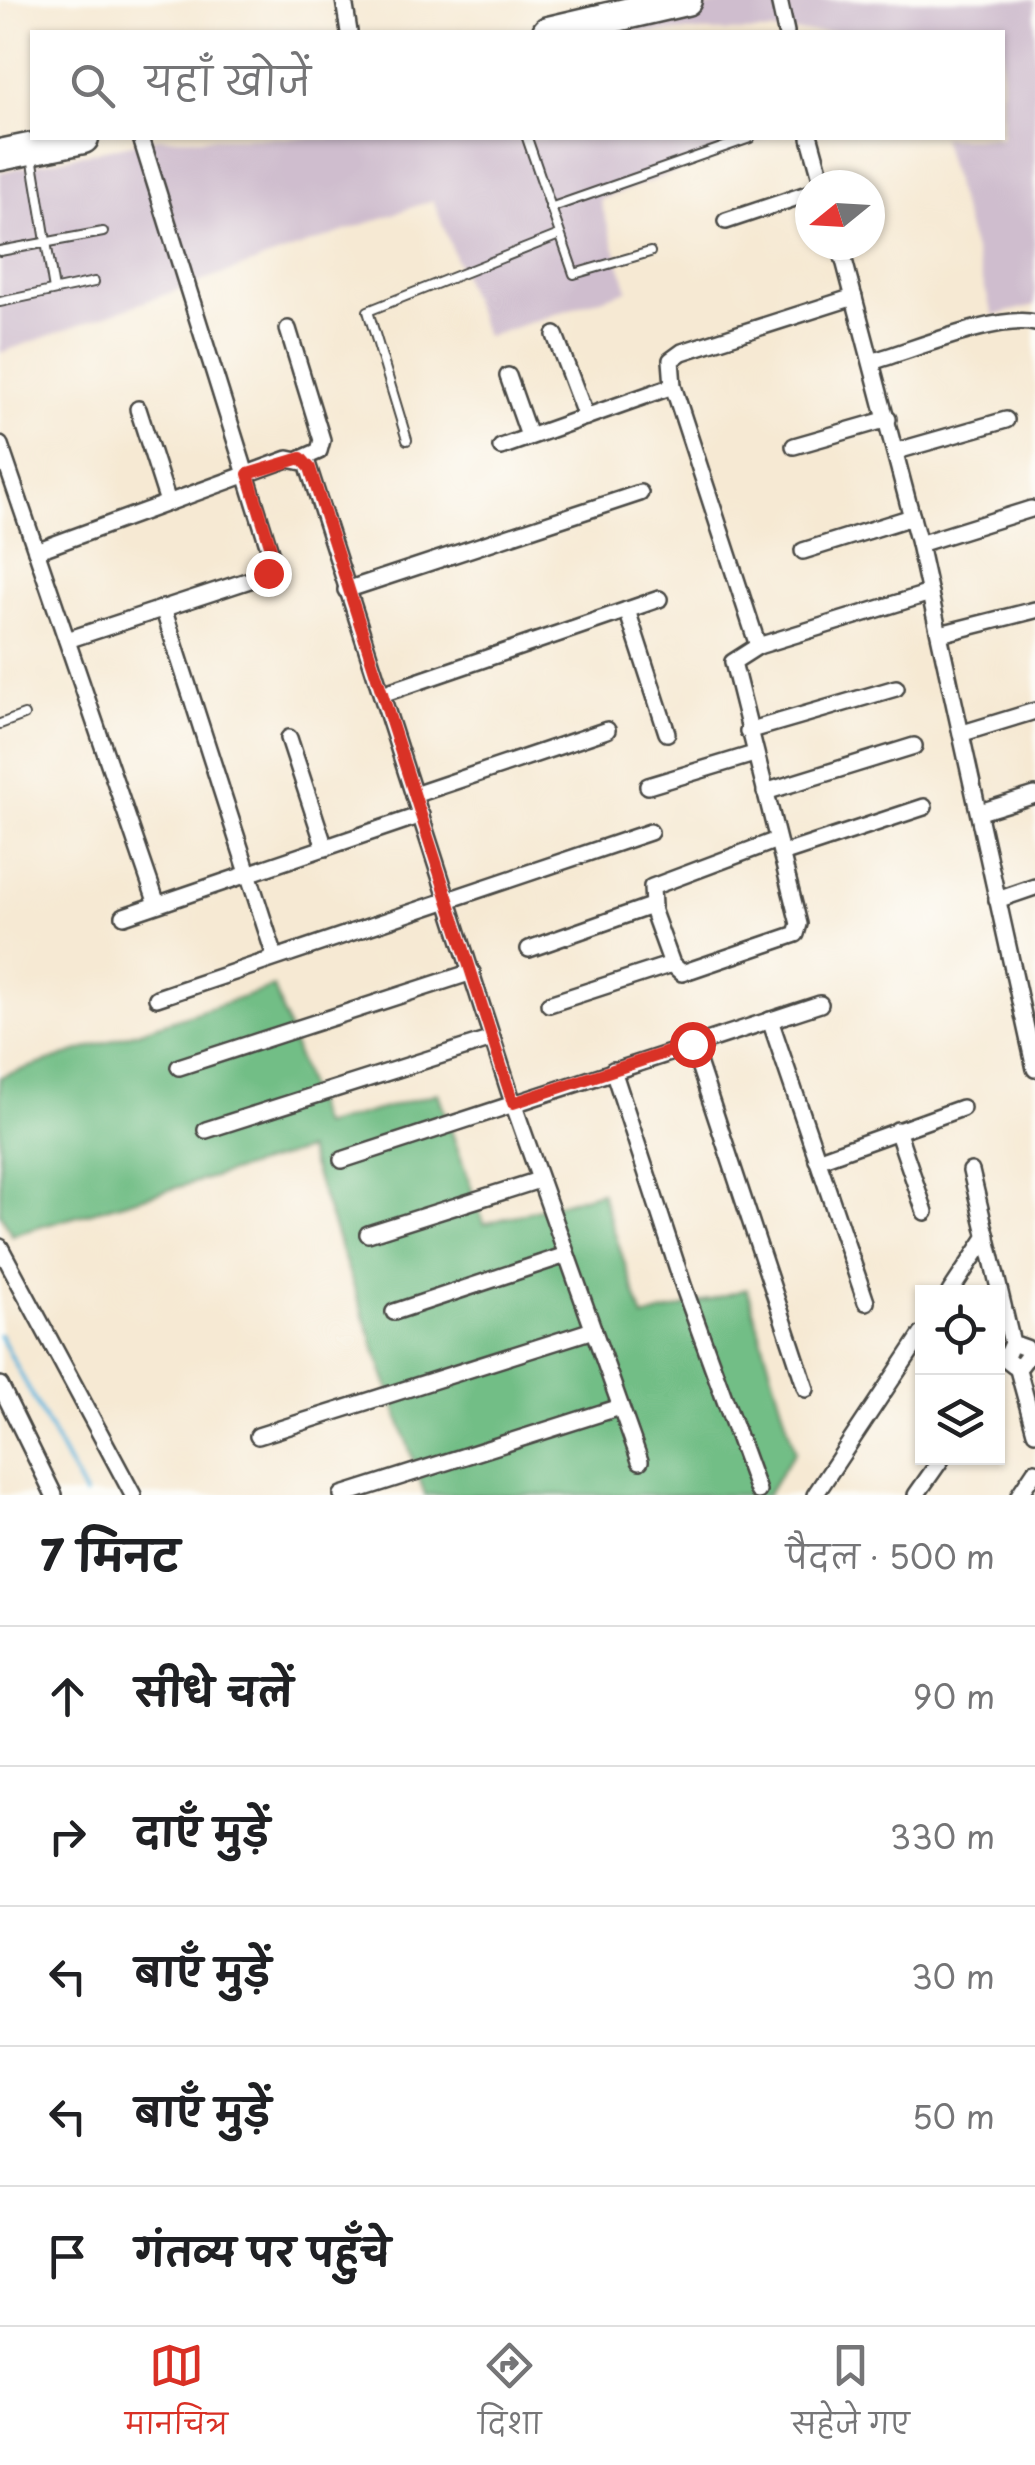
<!DOCTYPE html>
<html lang="hi">
<meta charset="utf-8">
<style>
body{margin:0;font-family:"Playpen Sans","Playpen Sans Deva",sans-serif;background:#f6f6f6;color:#202124}
.controls{position:absolute;right:30px;bottom:30px;display:grid;overflow:hidden;border-radius:0px;box-shadow:0 2px 8px #0004}
.controls button{width:90px;height:90px;display:grid;place-items:center;padding:0;border:0;border-bottom:2px solid #e0e0e0;background:#fff;color:#202124;font:50px sans-serif}
.compass{position:absolute;left:795px;top:170px;width:90px;height:90px;border-radius:50%;background:#fff;box-shadow:0 2px 8px #0004;rotate:252deg}
.stop{position:absolute;width:30px;height:30px;margin:-22px;border:8px solid #d93025;border-radius:50%;background:#fff}
.stop.end{background:#d93025;border-color:#fff;box-shadow:0 2px 10px #0008}
.list{margin:0;padding:0;list-style:none}
h2{display:flex;justify-content:space-between;align-items:center;height:130px;margin:0;padding:0 40px;font-size:42px}
h2 small{font-size:32px;font-weight:400;color:#757577}
.list li{display:grid;grid-template-columns:65px 1fr auto;gap:30px;align-items:center;box-sizing:border-box;height:140px;padding:0 40px;border-top:2px solid #e0e0e0}
.list b{display:block;font-size:38px;white-space:nowrap}
.list em{font-size:32px;font-style:normal;color:#757577}
.icon{flex:none;width:55px;height:55px;fill:none;stroke:currentColor;stroke-width:2;stroke-linecap:round;stroke-linejoin:round}
.map{position:relative;flex:none;width:1035px;height:1495px;overflow:hidden}
.search{position:absolute;background:#fff;box-shadow:0 2px 8px #0004;left:30px;right:30px;top:30px;height:110px;display:flex;align-items:center;gap:25px;box-sizing:border-box;padding:0 35px;border-radius:0px;color:#757577;font-size:38px}
.sheet{height:830px;background:#fff}
nav{display:flex;justify-content:space-around;align-items:center;box-sizing:border-box;height:140px;border-top:2px solid #e0e0e0;background:#fff;font-size:28px;color:#757577}
nav a{display:grid;justify-items:center;gap:5px}
nav .on{color:#d93025}
.map>svg:first-child{display:block}
</style>
<div class="map">
<svg width="1035" height="1495" viewBox="0 0 1035 1495">
<rect width="100%" height="100%" fill="#fdfcf7"/>
<filter id="ink" filterUnits="userSpaceOnUse"><feTurbulence type="fractalNoise" baseFrequency=".01" numOctaves="2"/><feDisplacementMap in="SourceGraphic" scale="20" xChannelSelector="R" yChannelSelector="G"/><feConvolveMatrix kernelMatrix="1 2 1 2 8 2 1 2 1" color-interpolation-filters="sRGB"/></filter>
<filter id="wash" filterUnits="userSpaceOnUse"><feTurbulence type="fractalNoise" baseFrequency=".0048" numOctaves="4" result="noise"/><feDisplacementMap in="SourceGraphic" scale="40" xChannelSelector="R" yChannelSelector="G"/><feGaussianBlur stdDeviation="2.25" result="paint"/><feColorMatrix in="noise" values="0 0 0 0 0 0 0 0 0 0 0 0 0 0 0 0 0 1.4 0 .05"/><feComposite in="paint" operator="in"/></filter>
<g filter="url(#wash)">
<rect width="100%" height="100%" fill="#f6e9d3"/>
<g fill="#cfbdce">
<path d="M736 0H1035V305L993 316 941 138H1002V32H597Z"/>
<path d="M159 138H766L600 200 628 290 486 337 433 200 0 353V172Z"/>
</g>
<path fill="#72be86" stroke="#4e7458" stroke-width="2.5" d="M274 987 321 1126 438 1093 484 1224 601 1192 643 1318 747 1289 795 1451 767 1495H425L307 1150 12 1235 0 1212V1077Z"/>
<g fill="none" stroke-linecap="round" stroke-linejoin="round">
<path stroke="#61b5dd" stroke-width="4" d="M0 1335 85 1495"/>
</g>
</g>
<g filter="url(#ink)">
<g fill="none" stroke-linecap="round" stroke-linejoin="round">
<defs>
<g id="lane">
<path d="M527 138 574 274 650 252"/>
<path d="M32 156 54 290"/>
<path d="M550 208 750 138"/>
<path d="M0 251 103 232"/>
<path d="M0 302 94 282"/>
<path d="M407 440 368 311 559 235"/>
<path d="M0 724 24 715"/>
</g>
<g id="street">
<path d="M344 0 349 32"/>
<path d="M779 0 786 32"/>
<path d="M810 138 823 185"/>
<path d="M726 221 810 193"/>
<path d="M840 245 919 544 1035 1069"/>
<path d="M288 329 322 440 319 451 301 459"/>
<path d="M555 335 586 417"/>
<path d="M874 361C913 350 998 314 1035 323"/>
<path d="M508 376 529 436"/>
<path d="M138 409 168 502"/>
<path d="M0 445 157 904"/>
<path d="M794 446 888 419"/>
<path d="M501 447 673 386"/>
<path d="M897 451 1006 420"/>
<path d="M919 544 1031 509"/>
<path d="M36 551 288 459 307 463 513 1103 640 1461"/>
<path d="M803 551 912 517"/>
<path d="M346 590 640 493"/>
<path d="M163 608 275 957"/>
<path d="M627 610 667 733"/>
<path d="M940 634 1035 610"/>
<path d="M67 640 262 576 274 564 141 138"/>
<path d="M758 646 673 386 671 360 682 352 854 297"/>
<path d="M382 694 659 599"/>
<path d="M748 731 896 688"/>
<path d="M963 733 1035 711"/>
<path d="M289 738 325 848"/>
<path d="M648 786 754 754"/>
<path d="M765 792 914 746"/>
<path d="M414 795 607 730"/>
<path d="M980 812 1035 795"/>
<path d="M782 854 924 807"/>
<path d="M997 900 1035 887"/>
<path d="M653 907 652 887 777 840"/>
<path d="M124 916 421 815"/>
<path d="M529 949 651 906 672 964 682 973 796 934 799 924 733 662 758 646 930 593"/>
<path d="M157 998 650 832"/>
<path d="M549 1004 672 964"/>
<path d="M770 1020 866 1302"/>
<path d="M692 1044 806 1389"/>
<path d="M179 1067 472 972"/>
<path d="M613 1070 684 1288 758 1491"/>
<path d="M206 1130 492 1039"/>
<path d="M897 1130 925 1212"/>
<path d="M342 1160 820 1004"/>
<path d="M817 1160 962 1108"/>
<path d="M971 1171 1012 1343 1005 1359 1014 1366 1021 1365 1028 1356 1026 1348 1012 1343"/>
<path d="M368 1234 539 1180"/>
<path d="M0 1247 133 1495"/>
<path d="M950 1292 987 1236"/>
<path d="M394 1312 566 1255"/>
<path d="M1017 1366 1035 1432"/>
<path d="M0 1385 54 1495"/>
<path d="M258 1436 593 1330"/>
<path d="M342 1495 620 1407"/>
<path d="M815 1495 922 1334"/>
<path d="M916 1495 942 1458"/>
<path d="M1019 1495 1035 1471"/>
</g>
<g id="highway">
<path d="M548 32 686 0"/>
<path d="M0 155 83 138"/>
</g>
</defs>
<use href="#lane" stroke="#494844" stroke-width="12"/>
<use href="#street" stroke="#494844" stroke-width="20"/>
<use href="#highway" stroke="#494844" stroke-width="35"/>
<use href="#lane" stroke="#fff" stroke-width="8"/>
<use href="#street" stroke="#fff" stroke-width="15"/>
<use href="#highway" stroke="#fff" stroke-width="30"/>
</g>
</g>
<g fill="none" stroke-linecap="round" stroke-linejoin="round" filter="url(#ink)">
<path stroke="#d93025" stroke-width="12" d="M268 573 274 558 248 474 301 458 310 468 513 1103 692 1044"/>
</g>
</svg>
<div class="controls">
<button><svg class="icon" aria-label="locate" viewBox="0 0 24 24"><circle cx="12" cy="12" r="6"/><path d="M12 2v4M12 18v4M2 12h4M18 12h4"/></svg></button>
<button><svg class="icon" aria-label="layers" viewBox="0 0 24 24"><path d="M12 4l9 5-9 5-9-5zM3 14l9 5 9-5"/></svg></button>
</div>
<svg class="compass" viewBox="-18 -18 36 36"><path d="M0-13l5 13h-10z" fill="#e53935"/><path d="M0 13l5-13h-10z" fill="#757577"/></svg>
<div class="stop" style="left:692px;top:1044px"></div>
<div class="stop end" style="left:268px;top:573px"></div>
<div class="search"><svg class="icon" aria-label="search" viewBox="0 0 24 24"><circle cx="10" cy="10" r="6"/><path d="M15 15l6 6"/></svg>यहाँ खोजें</div>
</div>
<section class="sheet">
<h2>7 मिनट<small>पैदल · 500 m</small></h2>
<ul class="list">
<li><svg class="icon" aria-label="ahead" viewBox="0 0 24 24"><path d="M12 20V5M6 11l6-6 6 6"/></svg><div><b>सीधे चलें</b></div><em>90 m</em></li>
<li><svg class="icon" aria-label="right" viewBox="0 0 24 24"><path d="M7 20v-9h11M14 6l5 5-5 5"/></svg><div><b>दाएँ मुड़ें</b></div><em>330 m</em></li>
<li><svg class="icon" aria-label="left" viewBox="0 0 24 24"><path d="M17 20v-9H6M10 6l-5 5 5 5"/></svg><div><b>बाएँ मुड़ें</b></div><em>30 m</em></li>
<li><svg class="icon" aria-label="left" viewBox="0 0 24 24"><path d="M17 20v-9H6M10 6l-5 5 5 5"/></svg><div><b>बाएँ मुड़ें</b></div><em>50 m</em></li>
<li><svg class="icon" aria-label="arrive" viewBox="0 0 24 24"><path d="M6 21V4h12l-3 4 3 4H6"/></svg><div><b>गंतव्य पर पहुँचे</b></div></li>
</ul>
</section>
<nav>
<a class="on"><svg class="icon" aria-label="map" viewBox="0 0 24 24"><path d="M3 6l6-2 6 2 6-2v14l-6 2-6-2-6 2zM9 4v14M15 6v14"/></svg>मानचित्र</a>
<a><svg class="icon" aria-label="directions" viewBox="0 0 24 24"><path d="M12 3l9 9-9 9-9-9zM9 14v-3h6M13 9l2 2-2 2"/></svg>दिशा</a>
<a><svg class="icon" aria-label="saved" viewBox="0 0 24 24"><path d="M7 4h10v16l-5-4-5 4z"/></svg>सहेजे गए</a>
</nav>
